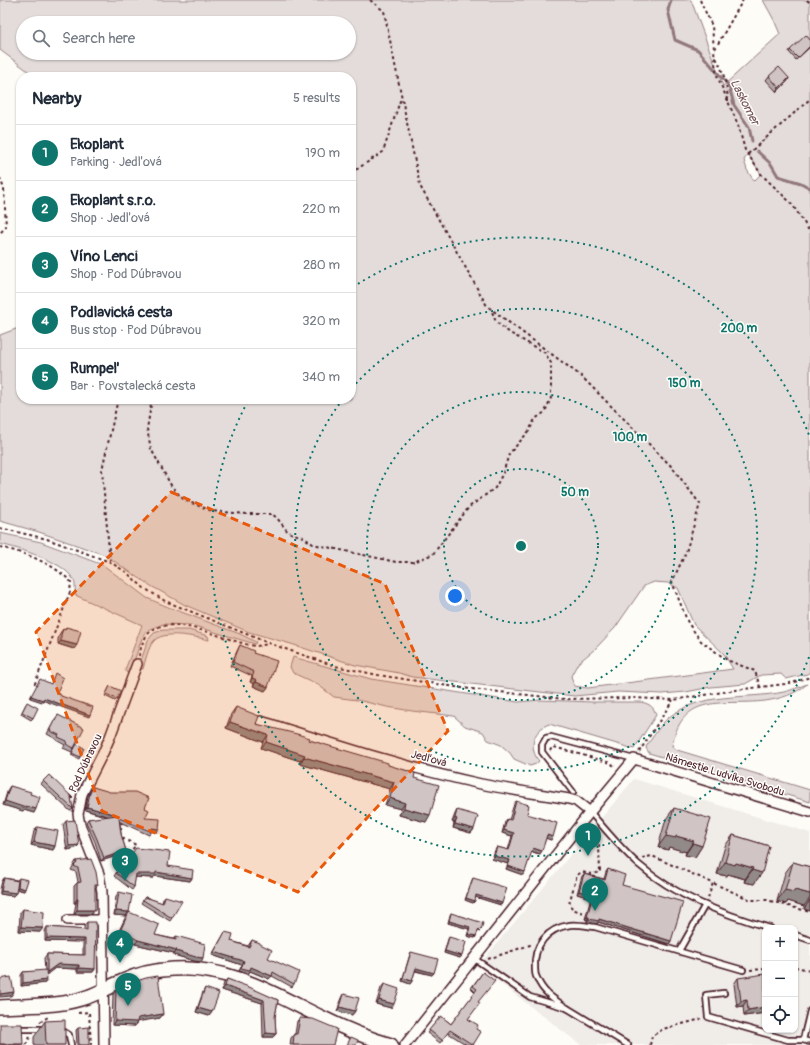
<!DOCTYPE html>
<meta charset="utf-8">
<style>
body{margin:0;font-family:Pangolin,sans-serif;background:#f6f6f7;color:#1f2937}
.controls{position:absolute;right:12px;bottom:12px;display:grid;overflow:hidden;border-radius:8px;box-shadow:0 1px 3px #0004}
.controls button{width:36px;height:36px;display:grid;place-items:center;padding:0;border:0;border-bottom:1px solid #e0e1e3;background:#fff;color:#1f2937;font:20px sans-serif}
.you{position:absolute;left:455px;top:596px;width:14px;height:14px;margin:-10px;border:3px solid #fff;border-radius:50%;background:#1a73e8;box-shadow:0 0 0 6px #1a73e833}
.badge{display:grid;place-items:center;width:26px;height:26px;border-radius:50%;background:#0f766e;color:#fff;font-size:13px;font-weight:700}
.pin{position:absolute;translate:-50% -33px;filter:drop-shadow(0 1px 2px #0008)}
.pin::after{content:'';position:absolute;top:21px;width:14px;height:12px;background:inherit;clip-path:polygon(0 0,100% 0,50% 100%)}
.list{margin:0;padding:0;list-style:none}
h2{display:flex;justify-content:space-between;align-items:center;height:52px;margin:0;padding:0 16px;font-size:17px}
h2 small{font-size:13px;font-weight:400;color:#747a83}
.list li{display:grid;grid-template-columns:26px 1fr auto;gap:12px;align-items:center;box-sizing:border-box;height:56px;padding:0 16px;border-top:1px solid #e0e1e3}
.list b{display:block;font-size:15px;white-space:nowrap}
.list p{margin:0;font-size:13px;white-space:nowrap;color:#747a83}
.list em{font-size:13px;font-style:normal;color:#747a83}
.icon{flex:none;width:22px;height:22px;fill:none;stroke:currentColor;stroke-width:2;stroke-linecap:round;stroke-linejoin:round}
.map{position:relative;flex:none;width:810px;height:1045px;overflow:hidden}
.search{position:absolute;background:#fff;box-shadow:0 1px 3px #0004;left:16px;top:16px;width:340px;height:44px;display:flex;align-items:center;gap:10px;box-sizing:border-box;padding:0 14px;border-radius:22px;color:#747a83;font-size:15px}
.panel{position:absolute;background:#fff;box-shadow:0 1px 3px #0004;left:16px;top:72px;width:340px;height:332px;border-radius:16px}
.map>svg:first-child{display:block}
</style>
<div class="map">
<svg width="810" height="1045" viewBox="0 0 810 1045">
<rect width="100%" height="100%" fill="#fdfcf7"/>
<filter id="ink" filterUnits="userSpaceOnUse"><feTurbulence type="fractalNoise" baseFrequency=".025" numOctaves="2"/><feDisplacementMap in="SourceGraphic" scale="8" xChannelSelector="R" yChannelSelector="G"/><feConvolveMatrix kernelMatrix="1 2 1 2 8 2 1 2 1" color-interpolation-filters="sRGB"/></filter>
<g filter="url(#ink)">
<path fill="#f0ece8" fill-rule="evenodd" d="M634 779 810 833V1045H581L478 966ZM765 928H795V1030H765Z"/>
<g fill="#e3dcda" stroke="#967e82" fill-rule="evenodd">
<path d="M0 0H691L723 86 780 34 774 20 763 0H810V672L807 674 786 679 781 674 761 675 745 684 711 687 686 692 662 694 618 692 574 696 412 677 399 673 355 665 291 644 249 632 185 605 151 586 105 555 39 532 0 521V335L21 327V399H351V77H36L0 50ZM23 23H349V53H23ZM748 154 761 174 754 181 747 170 744 160ZM654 582 668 583 678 588 694 625 724 654 733 669 588 688 574 686 571 676 578 663 595 649 615 628 644 586Z"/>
<path d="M0 533 41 542 103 565 147 598 168 607 240 634 256 642 255 644 191 625 163 624 148 630 142 638 131 670 127 673 125 670 142 625 75 595C75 590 76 583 73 579 63 561 20 549 0 544Z"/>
<path d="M163 630H189L208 636 209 640C195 637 163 629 153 642 148 648 145 662 143 669H138L148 640 154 633Z"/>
<path d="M293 657 371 679 518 702 540 700 593 702H641C650 704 654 707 656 715L634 749 549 724C533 730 528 748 539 761L536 764 530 766 514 759 510 753 501 745 488 740 483 732 465 726 454 716 412 711 387 707 357 700 334 697 317 684 293 673 290 667Z"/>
<path d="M807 684C796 694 780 699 765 701 725 706 682 691 672 746L677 750 810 790V802L649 753 646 748 647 745C654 736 660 725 668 718 701 691 745 700 784 692 792 690 799 687 807 684Z"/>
</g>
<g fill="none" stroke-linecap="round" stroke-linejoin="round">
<g stroke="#91777b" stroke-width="3">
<path d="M671 0 668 10 675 40 698 50 729 86 734 105 749 127 752 141"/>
<path d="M757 151 771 164 778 176 801 183 810 188"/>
</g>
<defs>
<g id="service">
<path d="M573 792 542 752V745L546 738 551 737 634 759"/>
<path d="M590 812C606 830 621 849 638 864 676 897 723 914 770 928"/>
<path d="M795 935 810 940"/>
<path d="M679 951 705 905"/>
<path d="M475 959 530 997 567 1008 628 1045"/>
<path d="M724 993 706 995 708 1017 788 1040H803"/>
<path d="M567 1008C554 999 543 993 537 978 535 975 535 972 535 969 533 946 547 928 570 925 577 924 587 926 595 927L743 970"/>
<path d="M810 1011 803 1040 810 1042"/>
<path d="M17 1029H46"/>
<path d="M61 1030 69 1035 71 1045"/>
</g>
<g id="minor">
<path d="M261 721C334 744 407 768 481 784 510 790 540 794 569 799L576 801 590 812"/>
<path d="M68 920H103"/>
<path d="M104 1045 102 892 99 874 80 825 78 814 80 805 82 794 103 753 110 737 137 664"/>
<path d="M405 1045 590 812 634 759 810 812"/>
</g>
<path id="secondary" d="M0 1007C29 1005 60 1007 87 997 99 993 111 986 123 981 138 974 156 970 173 969 227 965 274 994 321 1017 343 1028 367 1038 391 1045"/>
</defs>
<use href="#service" stroke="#4a1f2b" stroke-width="8"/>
<use href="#minor" stroke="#4a1f2b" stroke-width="12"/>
<use href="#secondary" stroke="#4a1f2b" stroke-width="16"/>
<g stroke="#4a1f2b" stroke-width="2" stroke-dasharray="3 3" stroke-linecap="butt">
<path d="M370 0 384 11 420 186 487 306 581 376 672 467 700 504 686 552 672 582 688 623 701 641 727 660 755 671 760 687"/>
<path d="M700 0 712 26 716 73 738 125 745 150 761 174 792 204 810 232"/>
<path d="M807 0 810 3"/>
<path d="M715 49 743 0"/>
<path d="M716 58C724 72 727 85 728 101"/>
<path d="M748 154 810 99"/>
<path d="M351 173 383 152 401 98"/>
<path d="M0 178 4 189 6 227 0 233"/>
<path d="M152 399 147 429 151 449 172 487 184 500 212 511 248 514H272L277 518 288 532 303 537 313 544 396 562H414L433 554 469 507 495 488 503 473 509 454 529 431 535 419 545 412 551 398V363L545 353 510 333 496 322 491 309"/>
<path d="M0 528 47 539 110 562 126 572 144 588 165 601 271 644 335 666 378 675 462 688 565 699 634 698 673 700 736 690 785 684 795 682 810 677"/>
<path d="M0 547C25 553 53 563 71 582L70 592 34 686"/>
<path d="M110 562 102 470 118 399"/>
<path d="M139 656C141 647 143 638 151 631 174 613 228 642 255 646 260 646 265 644 270 644"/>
<path d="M550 751 551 749 554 747 611 763 615 767"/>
<path d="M639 752 673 700"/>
<path d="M121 830 122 821"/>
<path d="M642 858 652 856 751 900H767L810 912"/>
<path d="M121 863 136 845 124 839 121 834"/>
<path d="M708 898 713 883"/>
<path d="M589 914C581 912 573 911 569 904L577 875 582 872 591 874 600 872 599 845 593 839"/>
<path d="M488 959 533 944"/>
<path d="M795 967 810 970"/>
<path d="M750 970 765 969"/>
<path d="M78 1013 89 1012 91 1045"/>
<path d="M40 1022 48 1017"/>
<path d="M26 1045 30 1037"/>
<path d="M650 1045 652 1036 663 1029 701 1019"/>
</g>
<use href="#service" stroke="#fdfcf7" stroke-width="4.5"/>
<use href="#minor" stroke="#fdfcf7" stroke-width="9"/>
<use href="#secondary" stroke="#fdfcf7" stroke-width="13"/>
</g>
<g fill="#b3a9a9" stroke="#4a1f2b">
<path d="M810 40V47L796 60 789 52 790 50Z"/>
<path d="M769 76 789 78 787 82 777 92 766 80Z"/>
<path d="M66 627 74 649 58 644V639L60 633 63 629 64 630Z"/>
<path d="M240 645 253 653 268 687 265 691 253 686 254 684 250 682 252 676 230 666 238 649Z"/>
<path d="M110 686 117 699 115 701 105 696Z"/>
<path d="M26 704 33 718 31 720 21 714Z"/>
<path d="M236 707 256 724 309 740 388 765 414 778 426 822 399 815 401 809 385 805 390 789 300 764V761L261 748 263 742 226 728 231 714Z"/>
<path d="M58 715 74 748 72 752 63 748 65 745 56 740V739L47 734 55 719Z"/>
<path d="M77 744 80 757 79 759 71 755Z"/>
<path d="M43 781 73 798 71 800 73 809 70 811 41 784Z"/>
<path d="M10 786 30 794 34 813 24 810 23 811 3 805 8 789Z"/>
<path d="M93 787 145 808V818L157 832 152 831 149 835 120 822 121 834 126 851 123 854 101 861 95 842 86 822 88 819 108 817 85 810 88 796Z"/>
<path d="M516 801 527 814 553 837 551 840 546 838 540 854 531 852 523 875 506 869 508 864 492 859 495 850 497 847 508 850 512 836 502 833 505 822 507 819 509 820 514 804Z"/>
<path d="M674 808 702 846 695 857 685 855 686 852 669 847 668 850 658 847 666 819Z"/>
<path d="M457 810 474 829 471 833 453 828 454 823 452 822 455 814Z"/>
<path d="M66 821 76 848 67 850 63 825Z"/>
<path d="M37 827 55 846 53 850 31 845 34 831Z"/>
<path d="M733 835 769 846 754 884 744 882 745 879 728 874 727 876 717 874 725 846Z"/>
<path d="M76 861 98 885 95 888 92 914H74L76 903H74V886L78 882 76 872 71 870Z"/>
<path d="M793 862 810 867V911L804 909V906L788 901 786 904 777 901 785 873Z"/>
<path d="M168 866 192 878 190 881 155 876 153 878 135 877 134 887 132 890 114 876 116 873Z"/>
<path d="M608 869 671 941 669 944 598 922 597 924 587 922V920L585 919 591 898 577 894 582 876 584 874 604 879 606 872Z"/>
<path d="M4 878 17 880 19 878 24 891 16 889V893L13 896 0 894V889L2 881Z"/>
<path d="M473 878 502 903 501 905 476 897 473 903 465 900 472 880Z"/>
<path d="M119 892 129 912 155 935 174 939 176 936 201 962 194 961 174 955V953L135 944 117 935 126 916 114 915 116 896Z"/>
<path d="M165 896 172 918 170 921 141 903 145 897 162 903 163 899Z"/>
<path d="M23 909 40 932 19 931 20 913Z"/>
<path d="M451 913 480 932 478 931 476 936 475 938 467 936 469 929 448 923 450 915Z"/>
<path d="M87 922 95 969 93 972H77V969L55 968 47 974 45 983 21 986V975L23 972 45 971 44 958 47 954 83 955V942L45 941V931L47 927 84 930V926Z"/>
<path d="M225 932 231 941 248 946 252 940 260 944 268 958 294 984 292 987 272 976 269 979 250 971 248 974 239 971 242 965 212 955Z"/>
<path d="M449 937 460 958 444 953 448 939Z"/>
<path d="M411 952 432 975 415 971 412 981 410 984 402 981 410 954Z"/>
<path d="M483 972 478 1002 468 1019 476 1029 473 1045H467L448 1033 440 1043 427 1033 441 1016 451 1024 475 992 471 988Z"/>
<path d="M738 978 765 1013 744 1016 743 1006 737 1007 734 984Z"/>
<path d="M227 979 278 1000 275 1017 276 1034 273 1037H263L262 1003 222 990 224 983Z"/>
<path d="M131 983 163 1014 160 1018 137 1021 135 1026 112 1025 113 994 116 990 129 989V987Z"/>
<path d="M384 984 391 1008 376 1004 381 988Z"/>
<path d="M205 988 212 1012 209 1016 196 1012 203 992Z"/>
<path d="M344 994 355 1011 352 1015 337 1011 342 998Z"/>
<path d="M300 1018 333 1045H290L291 1038 294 1034H295L297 1021Z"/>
<path d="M45 1021 65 1045H34V1037Z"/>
<path d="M78 1028 89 1045H77L76 1030Z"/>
</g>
<g fill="#928a89" stroke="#4a1f2b">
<path d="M789 78 787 82 777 92 779 88Z"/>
<path d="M61 641 77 645 74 649 58 644Z"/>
<path d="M252 678 257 680 254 684 250 682Z"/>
<path d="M256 682 268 687 265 691 253 686Z"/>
<path d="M31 696 44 698 90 715 89 717 42 700V702L30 698Z"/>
<path d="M230 722 268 735 263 742 226 728Z"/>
<path d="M266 742 305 755 300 761 261 748Z"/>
<path d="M304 757 394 782 390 789 300 764Z"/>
<path d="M390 798 405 803 401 809 385 805Z"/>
<path d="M5 801 26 806 36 809 34 813 24 810 23 811 3 805Z"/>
<path d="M87 807 117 815 114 818 85 810Z"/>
<path d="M404 808 430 815 426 822 399 815Z"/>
<path d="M455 818 457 819 454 823 452 822Z"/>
<path d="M455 824 474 829 471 833 453 828Z"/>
<path d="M152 828 159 829 157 832 150 831Z"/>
<path d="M504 830 514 833 512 836 502 833Z"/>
<path d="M547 835 553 837 551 840 545 838Z"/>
<path d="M666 836H676L694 841 686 852 669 847 668 850 658 847Z"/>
<path d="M34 842 55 846 53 850 31 845Z"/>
<path d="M693 843 702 846 695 857 685 855Z"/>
<path d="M79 845 76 848 67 850 69 846Z"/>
<path d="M533 848 542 851 540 854 530 851Z"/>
<path d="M126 851 123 854 101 861 104 858Z"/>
<path d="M494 856 510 860 508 864 492 859Z"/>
<path d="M725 862 736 863 753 868 745 879 728 874 727 876 717 874Z"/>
<path d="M508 866 525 872 523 875 506 869Z"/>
<path d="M752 870 762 873 754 884 744 882Z"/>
<path d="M156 872 192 878 190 881 155 876 153 878 133 877 136 874Z"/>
<path d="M18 887 25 889 24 891 16 889Z"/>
<path d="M785 890H795L810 894V898L804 906 788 901 786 904 777 901Z"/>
<path d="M1 891 16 893 13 896 0 894V892Z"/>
<path d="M579 891 593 895 591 898 577 894Z"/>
<path d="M476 895 502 903 501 905 475 897Z"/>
<path d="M466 898 475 901 473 903 465 900Z"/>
<path d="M77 899H78L76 903H74Z"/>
<path d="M810 900V911L804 909Z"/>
<path d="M77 910H95L92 914H74Z"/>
<path d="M116 911 129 912 126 916 114 915Z"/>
<path d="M587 917H589L587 920 585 919Z"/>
<path d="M589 919H599L671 941 669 944 598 922 597 924 587 922Z"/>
<path d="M449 921 470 927 469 929 448 923Z"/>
<path d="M21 927 43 928 40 932 19 931Z"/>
<path d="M468 934 476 936 475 938 467 936Z"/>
<path d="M47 938 85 939 83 942 45 941Z"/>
<path d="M138 940 177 950 174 953 135 944Z"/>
<path d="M176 951 203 958 201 962 194 961 174 955Z"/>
<path d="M445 951 462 956 460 958 444 953Z"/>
<path d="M214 952 244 961 242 965 212 955Z"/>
<path d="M58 964 79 965 77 969 55 968 45 976 47 972Z"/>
<path d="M251 967 272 976 269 979 250 971 248 974 239 971 241 968Z"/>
<path d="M79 968 95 969 93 972H77Z"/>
<path d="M416 968 434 973 432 975 414 970Z"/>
<path d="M403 978 412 981 410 984 402 981Z"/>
<path d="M47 980 45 983 21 986 23 983Z"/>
<path d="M225 986 264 1000 262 1003 222 990Z"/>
<path d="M14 992 11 996 0 997V994Z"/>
<path d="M379 1000 394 1004 391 1008 376 1004Z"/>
<path d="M747 1000 743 1006 737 1007 741 1001Z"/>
<path d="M340 1007 355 1011 352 1015 337 1011Z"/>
<path d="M765 1007V1013L744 1016 748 1010Z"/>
<path d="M198 1008 212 1012 209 1016 196 1012Z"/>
<path d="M163 1014 160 1018 136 1022H137L135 1026 112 1025 115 1021Z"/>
<path d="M266 1033 276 1034 273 1037H263Z"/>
<path d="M0 1044H23L22 1045H0Z"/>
</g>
<g fill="#d0c5c4" stroke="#4a1f2b">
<path d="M806 35 810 40V46L798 58 790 50Z"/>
<path d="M779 67 789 78 779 88 769 76Z"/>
<path d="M66 627 81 631 77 645 61 641V635L63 629 65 630Z"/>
<path d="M240 645 254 651 253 653 277 661 268 687 256 682 257 680 252 678 254 672 233 662Z"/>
<path d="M55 673 63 678 57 693 61 695V696L93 707 90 715 44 698 43 700 31 696 40 679 51 684Z"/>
<path d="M110 686 121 691 117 699 106 694Z"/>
<path d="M27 702 38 708 33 718 22 712Z"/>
<path d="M236 707 259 716 256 724 297 734 310 738 309 740 388 763V765L415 773 414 778 439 785 430 815 404 808 405 803 390 798 394 782 304 757 305 755 266 742 268 735 230 722Z"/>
<path d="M58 715 84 728 74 748 66 744 67 741 58 737 59 735 50 731Z"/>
<path d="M77 744 84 748 80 757 72 753Z"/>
<path d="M49 775 73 798 71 797 73 809 43 781Z"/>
<path d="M10 786 31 792 30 794 40 797 36 809 26 806V808L5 801Z"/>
<path d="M93 787 110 792H135L149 798 145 808 149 810 145 818 160 819 159 829 152 828V832L119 818 121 834 126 851 104 858 97 839 88 819 117 815 87 807 90 793Z"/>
<path d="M516 801 529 805 527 814 557 823 553 837 547 835 542 851 533 848 525 872 508 866 510 860 494 856 497 847 509 850 514 833 504 830 507 819 511 820Z"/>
<path d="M674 808 711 819 702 846 693 843 694 841 676 836V838L666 836Z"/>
<path d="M457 810 478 816 474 829 455 824 457 819 455 818Z"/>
<path d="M75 820 79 845 69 846 66 821Z"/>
<path d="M37 827 58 831 55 846 34 842Z"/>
<path d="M733 835 769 846 762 873 752 870 753 868 736 863 735 865 725 862Z"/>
<path d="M136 848 170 852 168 866 193 870 192 878 156 872V874H136L134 887 116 873Z"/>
<path d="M91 859 96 872 98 885H95V910H77L78 899H77V883L81 882 78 868 74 866 77 863 76 861Z"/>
<path d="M793 862 810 867V894L795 890 794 892 785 890Z"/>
<path d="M608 869 625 875 622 885 683 902 671 941 599 919V921L589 919V917H587L593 895 579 891 584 874 605 880Z"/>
<path d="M4 878 18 881 16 893 1 891Z"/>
<path d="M19 878 28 880 25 889 18 887Z"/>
<path d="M473 878 507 888 502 903 476 895 475 901 466 898Z"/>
<path d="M119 892 132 895 129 912 116 911Z"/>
<path d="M165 896 182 901 172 918 143 900 145 897 163 903Z"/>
<path d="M23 909 44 912 43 928 21 927Z"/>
<path d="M129 912 159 925 155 935 176 940V936L205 944 203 958 196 957 176 951 177 950 138 940 120 931Z"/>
<path d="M451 913 483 923 481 930 479 929 476 936 468 934 470 927 449 921Z"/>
<path d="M87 922H96L95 969 79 968V965L58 964 47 972V954L85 955V939L47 938V927L87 930Z"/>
<path d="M225 932 233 934 231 941 249 947 252 940 260 943V944L272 950 268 958 299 972 294 984 273 972 272 976 251 967 250 970 241 968 244 961 214 952Z"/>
<path d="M449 937 466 942 462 956 445 951Z"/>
<path d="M411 952 438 959 434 973 416 968 412 981 403 978Z"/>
<path d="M46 970 47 980 23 983V972Z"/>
<path d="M483 972 495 981 478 1002 480 1003 468 1019 478 1025 476 1029 481 1032 473 1045 450 1030 442 1040 429 1030 441 1016 451 1024 477 989 473 986Z"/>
<path d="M765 974V1007L748 1010 747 1000 741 1001 738 978Z"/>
<path d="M158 976 163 1014 138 1018 137 1022 115 1021 116 990 119 989H132L131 983 146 978Z"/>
<path d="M11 977 14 992 0 994V979Z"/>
<path d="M227 979 249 987 278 1000 275 1017 276 1034 266 1033 264 1000 225 986Z"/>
<path d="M384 984 399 989 394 1004 379 1000Z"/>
<path d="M205 988 219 993 212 1012 198 1008Z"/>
<path d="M344 994 359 998 355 1011 340 1007Z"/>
<path d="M300 1018 313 1019 337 1029 333 1045H293L294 1034H297Z"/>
<path d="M65 1020V1045H46L45 1021Z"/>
<path d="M0 1024H22L23 1044H0Z"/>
<path d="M89 1027V1045H79L78 1028Z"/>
<path d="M351 1037 358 1040 356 1045H347Z"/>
<path d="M365 1043 370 1045H364Z"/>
<rect x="807" y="1043" width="3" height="2"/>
</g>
</g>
<path fill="#e8590c" fill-opacity="0.2" stroke="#e8590c" stroke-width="3" stroke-dasharray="8 5" stroke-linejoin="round" d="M171 492 385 584 448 731 298 892 102 811 36 632Z"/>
<g fill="none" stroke="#0f766e" stroke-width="2" stroke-dasharray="2 4">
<circle cx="521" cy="546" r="77"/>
<circle cx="521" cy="546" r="154"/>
<path d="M352 388A231 231 0 1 1 343 399"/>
<path d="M809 657A309 309 0 1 1 248 401M353 287A309 309 0 0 1 809 435"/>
</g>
<g text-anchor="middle" stroke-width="3" stroke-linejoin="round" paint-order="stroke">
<g font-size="11" fill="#4a1f2b" stroke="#fdfcf7">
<text transform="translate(429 758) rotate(15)" y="4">Jedľová</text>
<text transform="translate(85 763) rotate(-65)" y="4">Pod Dúbravou</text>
<text transform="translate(725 774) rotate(17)" y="4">Námestie Ludvíka Svobodu</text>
</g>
<g font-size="12" font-style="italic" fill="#73525a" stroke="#fdfcf7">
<text transform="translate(745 102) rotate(63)" y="4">Laskomer</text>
</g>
</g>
<circle cx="521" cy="546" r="6" fill="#0f766e" stroke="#fdfcf7" stroke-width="2"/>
<g font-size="12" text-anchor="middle" font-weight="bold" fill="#0f766e" stroke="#fdfcf7" stroke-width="3" stroke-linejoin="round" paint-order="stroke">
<text x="739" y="332">200 m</text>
<text x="684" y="387">150 m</text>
<text x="630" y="441">100 m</text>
<text x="575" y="496">50 m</text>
</g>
</svg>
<div class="controls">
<button>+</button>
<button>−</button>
<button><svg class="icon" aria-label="locate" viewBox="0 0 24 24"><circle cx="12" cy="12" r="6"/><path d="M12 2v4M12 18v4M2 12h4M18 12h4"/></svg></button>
</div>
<div class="you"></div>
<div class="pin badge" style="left:588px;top:856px">1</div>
<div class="pin badge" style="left:595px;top:911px">2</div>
<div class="pin badge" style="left:125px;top:881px">3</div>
<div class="pin badge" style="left:120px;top:963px">4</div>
<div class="pin badge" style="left:128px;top:1006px">5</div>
<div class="search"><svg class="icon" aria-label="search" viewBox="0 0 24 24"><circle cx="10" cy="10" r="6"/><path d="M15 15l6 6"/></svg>Search here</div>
<section class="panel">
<h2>Nearby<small>5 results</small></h2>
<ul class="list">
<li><span class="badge">1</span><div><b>Ekoplant</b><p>Parking · Jedľová</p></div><em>190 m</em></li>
<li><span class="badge">2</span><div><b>Ekoplant s.r.o.</b><p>Shop · Jedľová</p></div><em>220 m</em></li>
<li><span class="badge">3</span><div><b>Víno Lenci</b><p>Shop · Pod Dúbravou</p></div><em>280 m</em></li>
<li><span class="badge">4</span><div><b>Podlavická cesta</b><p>Bus stop · Pod Dúbravou</p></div><em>320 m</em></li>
<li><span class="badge">5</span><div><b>Rumpeľ</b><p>Bar · Povstalecká cesta</p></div><em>340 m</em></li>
</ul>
</section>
</div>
